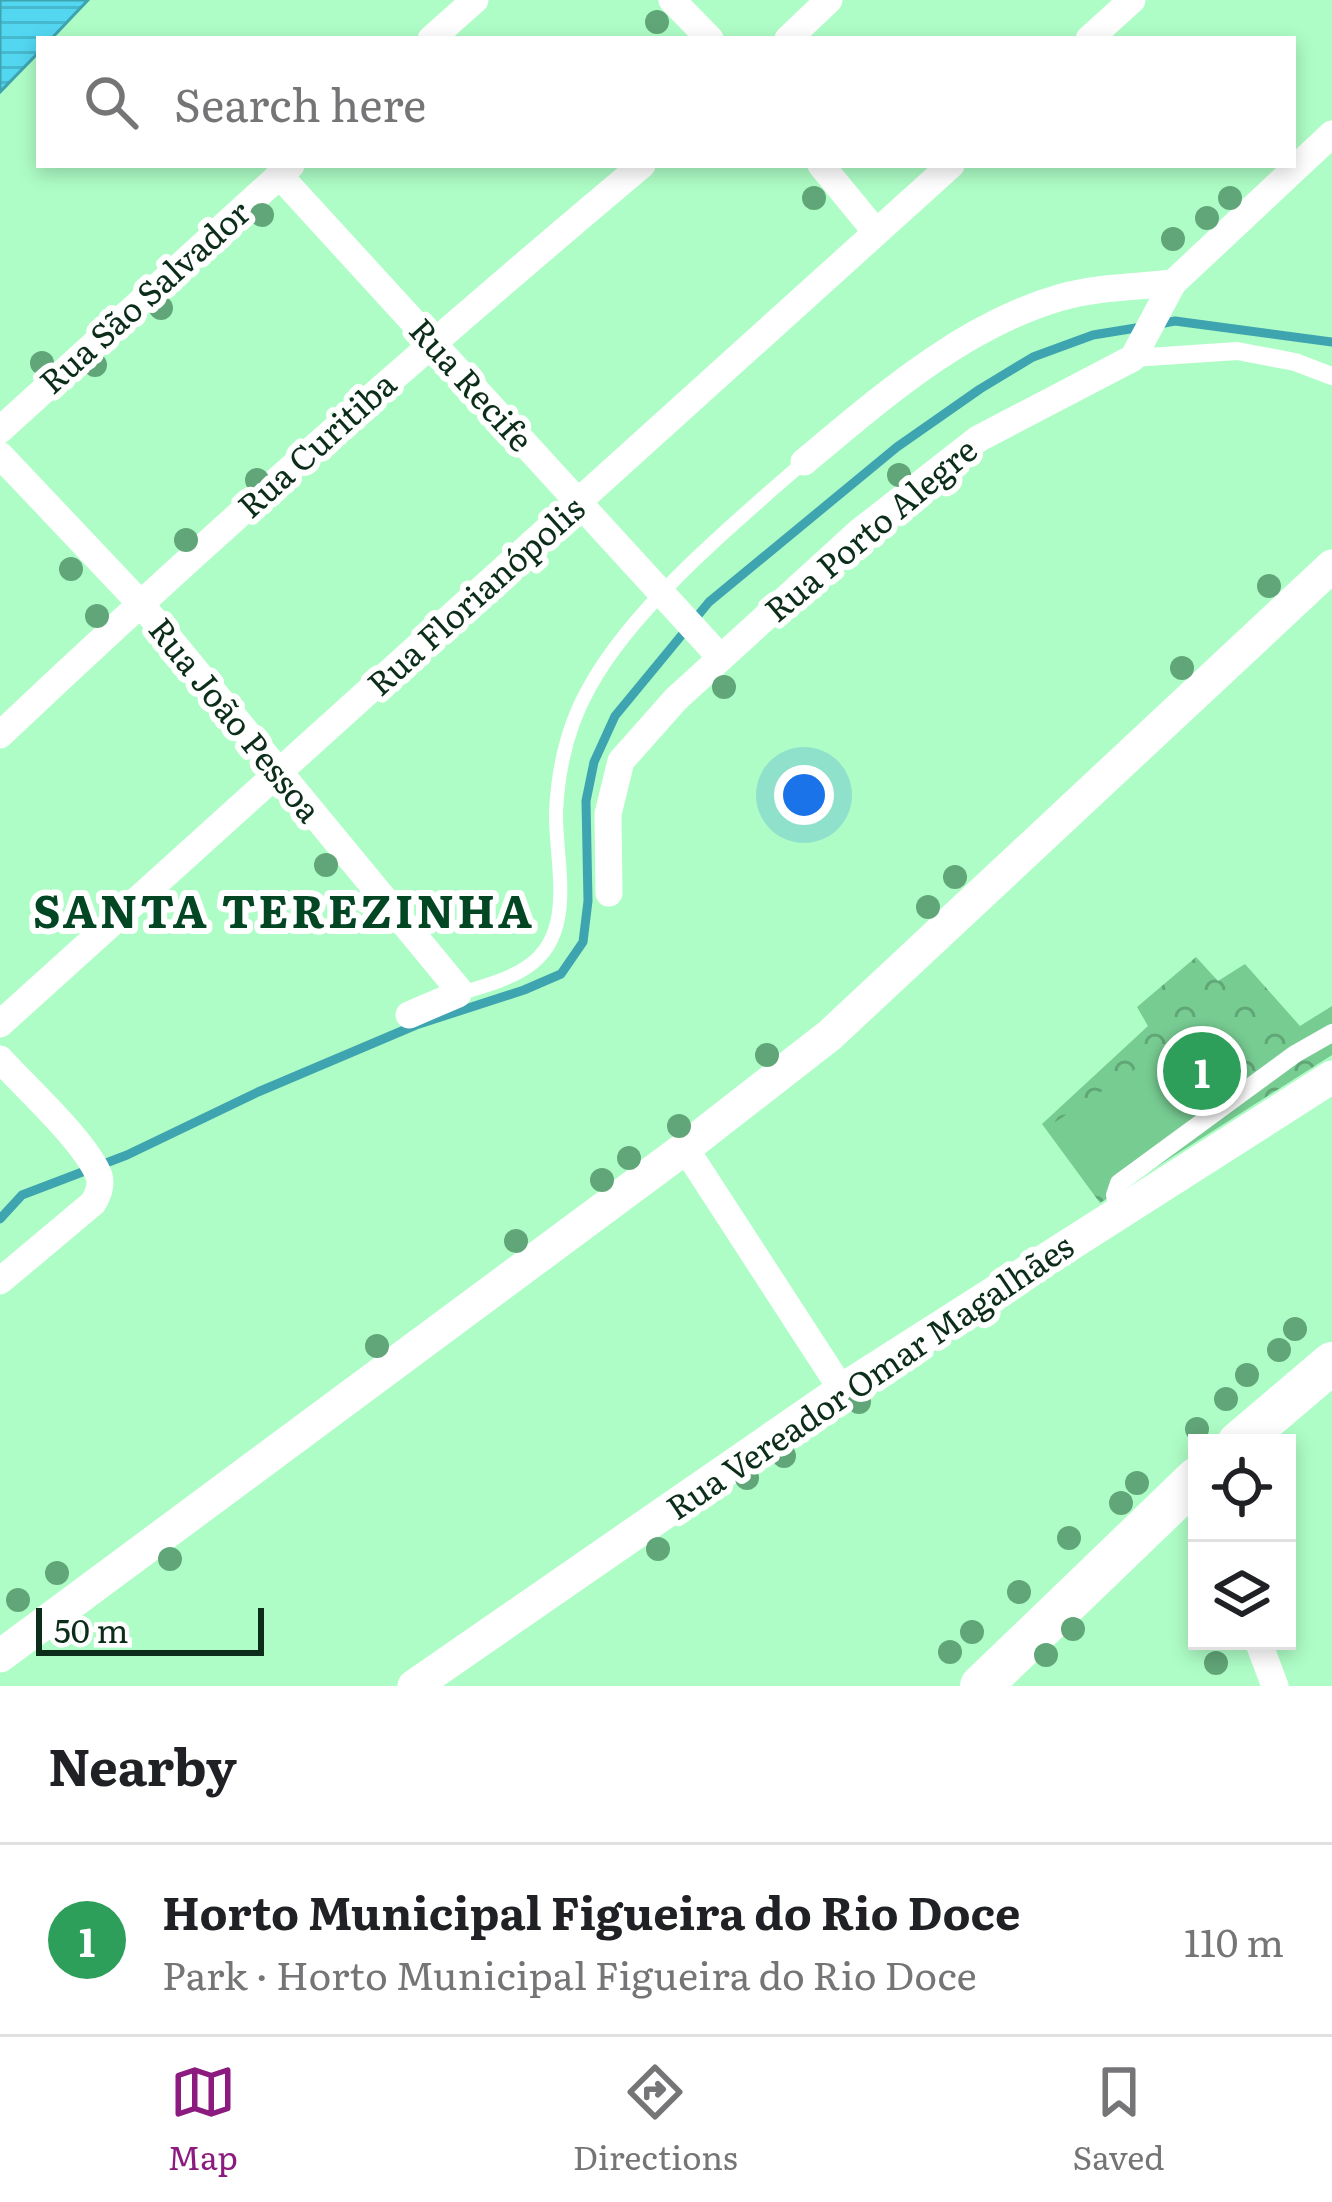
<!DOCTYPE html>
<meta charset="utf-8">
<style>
body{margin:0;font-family:Literata,serif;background:#f6f6f6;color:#202124}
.controls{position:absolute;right:36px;bottom:36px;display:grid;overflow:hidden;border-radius:0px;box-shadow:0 6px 18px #0003}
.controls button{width:108px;height:108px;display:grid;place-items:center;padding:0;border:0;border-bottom:3px solid #e0e0e0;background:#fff;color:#202124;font:60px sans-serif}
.scale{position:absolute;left:36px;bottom:30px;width:228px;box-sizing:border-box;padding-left:12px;border:6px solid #0c2d19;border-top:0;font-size:33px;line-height:42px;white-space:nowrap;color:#0c2d19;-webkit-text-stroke:9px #fff;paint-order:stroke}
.you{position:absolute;left:804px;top:795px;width:42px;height:42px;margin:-30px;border:9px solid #fff;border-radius:50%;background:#1a73e8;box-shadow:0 0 0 18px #1a73e833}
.badge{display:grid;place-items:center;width:78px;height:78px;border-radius:50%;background:#8b1b7e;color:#fff;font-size:39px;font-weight:700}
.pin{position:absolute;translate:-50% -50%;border:6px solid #fff;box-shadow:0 3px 12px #0006}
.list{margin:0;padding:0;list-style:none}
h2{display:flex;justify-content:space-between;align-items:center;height:156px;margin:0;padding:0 48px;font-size:51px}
h2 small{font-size:39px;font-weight:400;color:#757577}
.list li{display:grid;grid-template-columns:78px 1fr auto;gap:36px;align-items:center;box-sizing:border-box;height:192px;padding:0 48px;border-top:3px solid #e0e0e0}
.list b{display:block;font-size:45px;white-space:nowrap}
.list p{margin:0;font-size:39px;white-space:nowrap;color:#757577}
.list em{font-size:39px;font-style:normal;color:#757577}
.icon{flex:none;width:66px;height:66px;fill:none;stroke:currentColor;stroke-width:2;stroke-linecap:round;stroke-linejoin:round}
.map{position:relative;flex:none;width:1332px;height:1686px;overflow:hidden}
.search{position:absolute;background:#fff;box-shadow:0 6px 18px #0003;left:36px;right:36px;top:36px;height:132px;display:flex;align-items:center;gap:30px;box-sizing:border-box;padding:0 42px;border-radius:0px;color:#757577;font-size:45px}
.sheet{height:348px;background:#fff}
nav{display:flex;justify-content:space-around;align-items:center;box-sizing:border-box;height:168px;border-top:3px solid #e0e0e0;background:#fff;font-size:33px;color:#757577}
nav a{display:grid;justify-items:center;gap:6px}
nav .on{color:#8b1b7e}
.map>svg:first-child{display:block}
</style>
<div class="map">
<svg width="1332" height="1686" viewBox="0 0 1332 1686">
<defs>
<pattern id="forest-crowns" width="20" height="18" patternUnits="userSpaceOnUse" patternTransform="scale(3)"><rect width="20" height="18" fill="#77cc92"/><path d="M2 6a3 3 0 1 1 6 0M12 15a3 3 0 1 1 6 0" fill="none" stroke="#60a676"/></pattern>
<pattern id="water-rules" width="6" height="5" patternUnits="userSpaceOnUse" patternTransform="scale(3)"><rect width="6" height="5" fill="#53d7f1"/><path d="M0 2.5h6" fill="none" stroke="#47b9ce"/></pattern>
</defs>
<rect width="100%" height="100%" fill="#aefdc6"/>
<path fill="url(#forest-crowns)" d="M1196 957 1218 981 1245 964 1300 1026 1332 1006V1055L1100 1203 1042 1124 1148 1026 1137 1007Z"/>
<path fill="#77cc92" d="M1179 1040 1222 1104 1093 1190 1049 1126Z"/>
<path fill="url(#water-rules)" stroke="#3ea4b0" stroke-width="3" d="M0 0H88L51 39H39V52L0 92Z"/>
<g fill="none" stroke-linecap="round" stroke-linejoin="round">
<g stroke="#3ea4b0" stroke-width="9">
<path d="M1159 324 1175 321 1332 342"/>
<path d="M0 1219 22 1195 127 1155 258 1092 416 1025 524 990 561 974 583 942 588 901 586 801 594 762 615 716 709 602 897 447 980 389 1033 357 1093 335 1142 327"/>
</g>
<path stroke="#fff" stroke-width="14" d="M458 994C481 987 508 980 527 967 578 934 555 862 556 812 558 770 568 725 589 688 633 607 734 523 804 462"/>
<g stroke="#fff" stroke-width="18">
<path d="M1133 358 1237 351 1295 362 1332 376"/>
<path d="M1119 1213 1115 1195 1119 1183 1295 1054 1332 1033"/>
</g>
<g stroke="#fff" stroke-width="27">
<path d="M672 0 710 39"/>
<path d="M431 39 475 0"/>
<path d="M788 39 829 0"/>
<path d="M1089 39 1132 0"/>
<path d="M821 165 876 232"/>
<path d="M279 175 720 657"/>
<path d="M0 430 291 165"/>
<path d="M0 455 140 603 459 990 458 994 409 1015"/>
<path d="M804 462C881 398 963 325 1062 297 1097 287 1138 287 1173 283"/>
<path d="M0 735C208 538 423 349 642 165"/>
<path d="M609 893 608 814 621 761 676 699 859 532 978 439 1133 358 1173 283 1332 134"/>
<path d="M0 1024 951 165"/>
<path d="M0 1059C26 1088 86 1142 99 1176 102 1186 98 1195 93 1203L0 1281"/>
<path d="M685 1148 842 1390"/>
<path d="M1258 1641 1275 1686"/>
</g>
<g stroke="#fff" stroke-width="33">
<path d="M0 1656 685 1148 830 1035 1332 566"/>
<path d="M414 1686 842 1390 1332 1077"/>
</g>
<g stroke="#fff" stroke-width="42">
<path d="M1238 1443 1332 1363"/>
<path d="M981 1686 1197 1478"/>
</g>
</g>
<g fill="#61a678">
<circle cx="657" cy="22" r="12"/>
<circle cx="814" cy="198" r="12"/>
<circle cx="1230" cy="198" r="12"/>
<circle cx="262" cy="215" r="12"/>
<circle cx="1207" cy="218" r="12"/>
<circle cx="1173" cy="239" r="12"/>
<circle cx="161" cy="308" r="12"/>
<circle cx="42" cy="363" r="12"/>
<circle cx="95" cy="365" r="12"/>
<circle cx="899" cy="475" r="12"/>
<circle cx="257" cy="480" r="12"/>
<circle cx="186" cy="540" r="12"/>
<circle cx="71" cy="569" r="12"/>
<circle cx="1269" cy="586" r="12"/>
<circle cx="97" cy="616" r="12"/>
<circle cx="1182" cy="668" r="12"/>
<circle cx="724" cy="687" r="12"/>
<circle cx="326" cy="865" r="12"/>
<circle cx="955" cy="877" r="12"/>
<circle cx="928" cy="907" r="12"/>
<circle cx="767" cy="1055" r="12"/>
<circle cx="679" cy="1126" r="12"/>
<circle cx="629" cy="1158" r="12"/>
<circle cx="602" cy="1180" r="12"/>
<circle cx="516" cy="1241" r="12"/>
<circle cx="1295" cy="1329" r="12"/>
<circle cx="377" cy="1346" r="12"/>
<circle cx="1279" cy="1350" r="12"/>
<circle cx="1247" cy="1375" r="12"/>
<circle cx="1226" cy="1399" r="12"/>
<circle cx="859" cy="1402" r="12"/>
<circle cx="1197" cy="1429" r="12"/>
<circle cx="784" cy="1456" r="12"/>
<circle cx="747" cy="1478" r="12"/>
<circle cx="1137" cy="1483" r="12"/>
<circle cx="1121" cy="1503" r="12"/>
<circle cx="1069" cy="1538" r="12"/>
<circle cx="658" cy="1549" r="12"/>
<circle cx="170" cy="1559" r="12"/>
<circle cx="57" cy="1573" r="12"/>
<circle cx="1019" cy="1592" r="12"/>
<circle cx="18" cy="1600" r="12"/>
<circle cx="1073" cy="1629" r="12"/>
<circle cx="972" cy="1632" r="12"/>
<circle cx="950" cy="1652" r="12"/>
<circle cx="1046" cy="1655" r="12"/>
<circle cx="1216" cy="1663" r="12"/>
</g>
<g text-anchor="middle" stroke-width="12" stroke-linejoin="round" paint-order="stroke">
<g font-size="33" fill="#0c2d19" stroke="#fff">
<text transform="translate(145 297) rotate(-42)" y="12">Rua São Salvador</text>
<text transform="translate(471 385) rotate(48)" y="12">Rua Recife</text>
<text transform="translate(317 445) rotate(-42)" y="12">Rua Curitiba</text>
<text transform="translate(871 530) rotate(-40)" y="12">Rua Porto Alegre</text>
<text transform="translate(476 596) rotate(-42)" y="12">Rua Florianópolis</text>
<text transform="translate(235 720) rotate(51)" y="12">Rua João Pessoa</text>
<text transform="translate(870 1377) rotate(-34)" y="12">Rua Vereador Omar Magalhães</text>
</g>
<g font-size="45" font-weight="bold" letter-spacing="3" fill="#024623" stroke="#fff">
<text x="284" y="928">SANTA TEREZINHA</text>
</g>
</g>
</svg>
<div class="controls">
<button><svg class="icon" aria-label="locate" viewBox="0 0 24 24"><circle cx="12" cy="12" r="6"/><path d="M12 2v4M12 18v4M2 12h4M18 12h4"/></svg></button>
<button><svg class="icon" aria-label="layers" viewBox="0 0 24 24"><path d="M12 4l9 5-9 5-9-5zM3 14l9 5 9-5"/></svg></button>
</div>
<div class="scale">50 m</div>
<div class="you"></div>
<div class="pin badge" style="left:1202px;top:1071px;background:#2e9e5b">1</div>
<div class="search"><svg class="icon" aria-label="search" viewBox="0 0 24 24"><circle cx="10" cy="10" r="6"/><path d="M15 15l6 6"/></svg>Search here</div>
</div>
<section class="sheet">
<h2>Nearby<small></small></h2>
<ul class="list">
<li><span class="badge" style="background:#2e9e5b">1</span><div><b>Horto Municipal Figueira do Rio Doce</b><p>Park · Horto Municipal Figueira do Rio Doce</p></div><em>110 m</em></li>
</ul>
</section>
<nav>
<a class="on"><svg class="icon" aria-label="map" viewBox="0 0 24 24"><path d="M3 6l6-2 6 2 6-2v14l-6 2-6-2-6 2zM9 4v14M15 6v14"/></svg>Map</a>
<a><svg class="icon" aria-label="directions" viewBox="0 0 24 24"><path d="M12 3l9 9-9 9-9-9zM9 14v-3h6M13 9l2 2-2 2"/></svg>Directions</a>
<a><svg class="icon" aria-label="saved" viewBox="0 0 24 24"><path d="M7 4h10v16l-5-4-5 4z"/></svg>Saved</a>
</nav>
